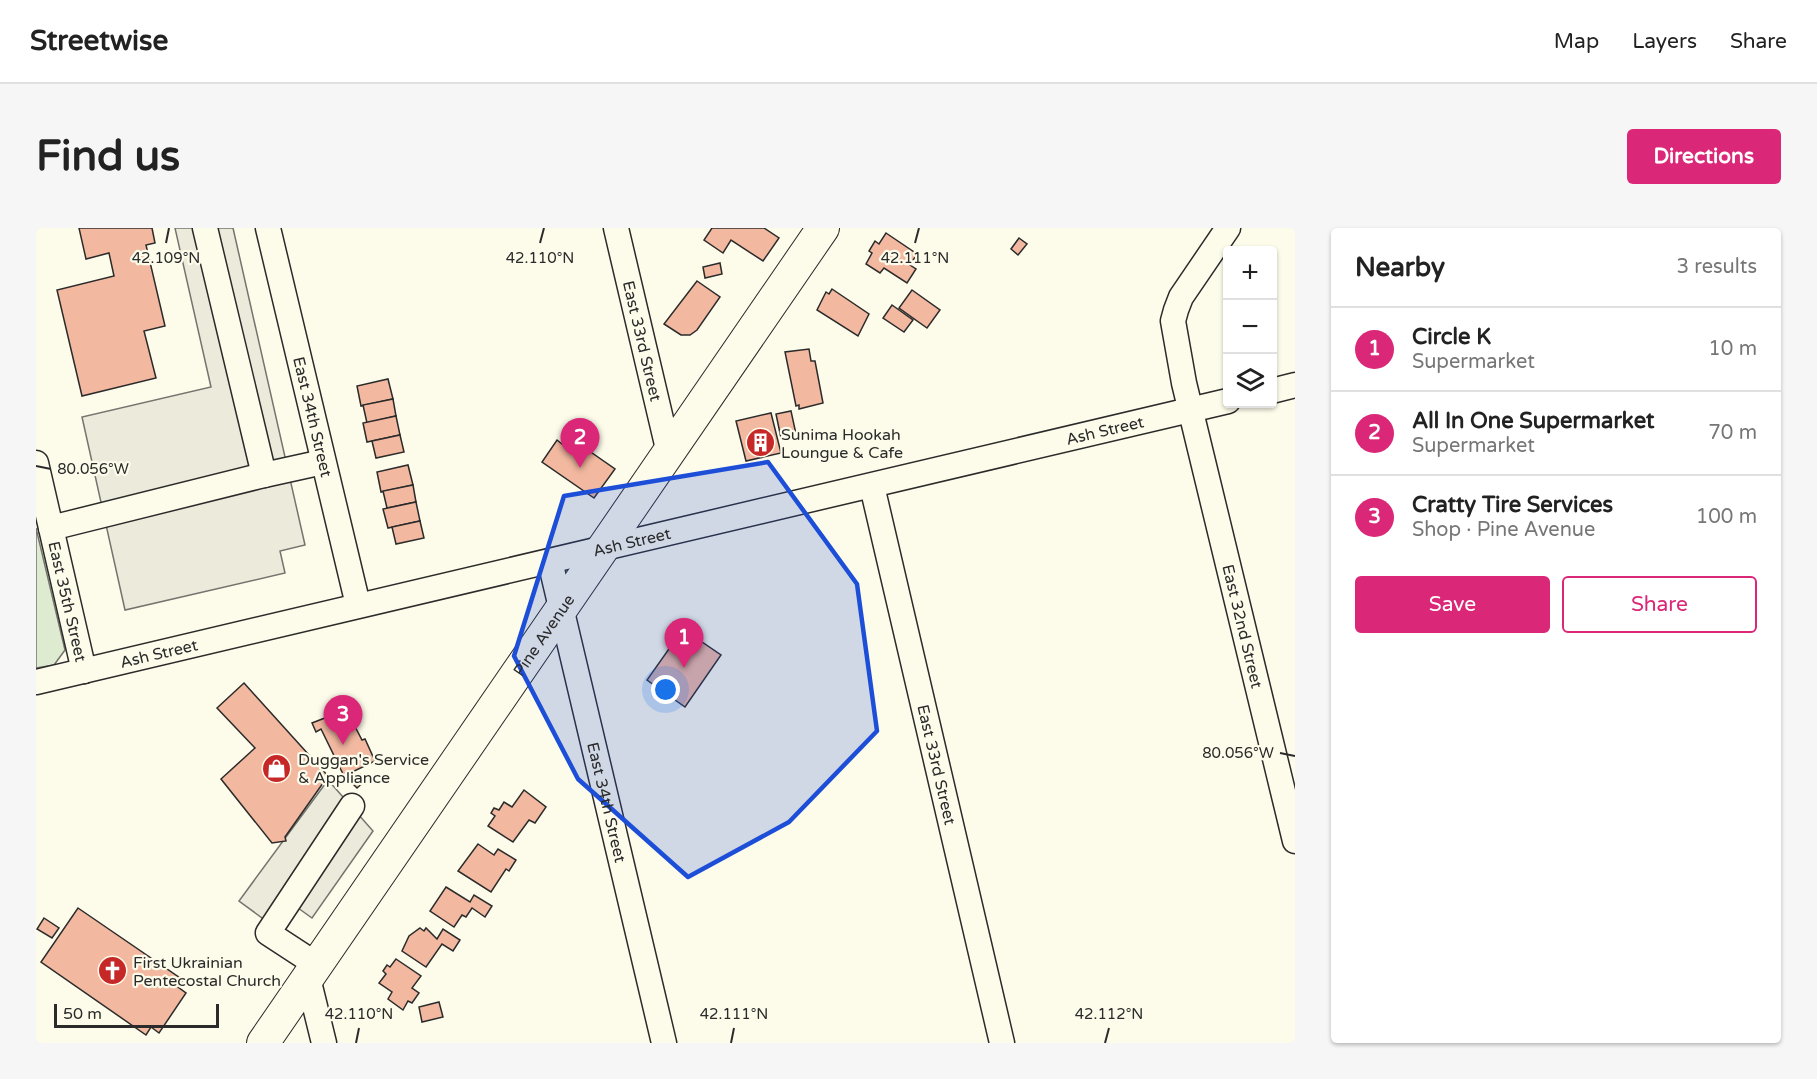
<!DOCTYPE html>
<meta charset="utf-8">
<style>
body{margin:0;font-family:"Varela Round",sans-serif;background:#f6f6f6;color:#222}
.controls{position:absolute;right:18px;top:18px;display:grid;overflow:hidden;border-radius:6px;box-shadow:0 2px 4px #0004}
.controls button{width:54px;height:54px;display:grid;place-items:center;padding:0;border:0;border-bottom:2px solid #e0e0e0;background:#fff;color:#222;font:30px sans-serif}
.scale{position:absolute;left:18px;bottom:15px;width:165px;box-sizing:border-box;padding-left:6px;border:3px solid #2b2b2b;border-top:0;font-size:16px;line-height:21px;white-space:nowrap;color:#2b2b2b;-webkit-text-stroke:4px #fdfbea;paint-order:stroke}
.you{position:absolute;left:630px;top:462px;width:21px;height:21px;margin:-15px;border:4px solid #fff;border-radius:50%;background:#1a73e8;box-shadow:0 0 0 9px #1a73e833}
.badge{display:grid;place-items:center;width:39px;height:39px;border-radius:50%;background:#db2777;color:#fff;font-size:20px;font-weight:700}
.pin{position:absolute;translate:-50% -50px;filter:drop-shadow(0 2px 3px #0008)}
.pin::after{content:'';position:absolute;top:32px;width:21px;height:18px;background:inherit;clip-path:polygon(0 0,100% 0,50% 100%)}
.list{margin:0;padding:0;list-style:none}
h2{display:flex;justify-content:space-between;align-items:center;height:78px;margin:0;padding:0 24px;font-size:26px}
h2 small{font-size:20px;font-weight:400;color:#767676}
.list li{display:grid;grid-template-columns:39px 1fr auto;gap:18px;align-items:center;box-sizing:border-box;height:84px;padding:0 24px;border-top:2px solid #e0e0e0}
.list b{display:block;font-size:22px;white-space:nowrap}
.list p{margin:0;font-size:20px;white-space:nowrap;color:#767676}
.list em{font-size:20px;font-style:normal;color:#767676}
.actions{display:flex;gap:12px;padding:18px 24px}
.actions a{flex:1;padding:14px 0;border:2px solid #db2777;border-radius:6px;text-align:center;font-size:21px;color:#db2777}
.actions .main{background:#db2777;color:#fff}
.icon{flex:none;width:33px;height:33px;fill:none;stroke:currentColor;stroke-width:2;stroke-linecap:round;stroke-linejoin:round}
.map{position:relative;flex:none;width:1259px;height:815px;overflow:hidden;border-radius:6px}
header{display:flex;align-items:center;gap:36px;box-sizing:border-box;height:84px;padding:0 30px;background:#fff;border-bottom:2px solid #e0e0e0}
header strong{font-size:28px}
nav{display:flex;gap:33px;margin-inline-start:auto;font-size:21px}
.intro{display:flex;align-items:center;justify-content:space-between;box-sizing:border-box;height:144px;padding:0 36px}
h1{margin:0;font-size:42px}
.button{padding:15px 27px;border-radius:6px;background:#db2777;color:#fff;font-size:21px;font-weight:700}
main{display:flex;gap:36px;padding:0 36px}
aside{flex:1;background:#fff;border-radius:6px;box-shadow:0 2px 4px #0004}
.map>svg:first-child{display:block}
</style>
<header>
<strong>Streetwise</strong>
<nav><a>Map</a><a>Layers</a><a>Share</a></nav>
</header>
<div class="intro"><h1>Find us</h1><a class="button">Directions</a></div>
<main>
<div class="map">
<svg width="1259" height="815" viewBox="0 0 1259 815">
<rect width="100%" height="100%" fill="#fdfbea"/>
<path fill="#deebd1" stroke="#74746e" stroke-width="1.5" d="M0 300 29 422 18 437 0 440Z"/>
<g fill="#eceadb" stroke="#74746e" stroke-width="1.5">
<path d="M139 0H197L269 317 244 323 249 345 89 382 46 189 175 159Z"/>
<path d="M292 552 337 603 276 690 262 680 245 704 203 673Z"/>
</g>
<g fill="#f2b8a0" stroke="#2b2b2b" stroke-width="1.5">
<path d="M43 0H116L119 15 110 17 129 98 108 103 120 150 46 168 21 62 78 48 73 25 50 31Z"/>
<path d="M676 0H728L743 10 727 33 695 12 687 25 668 12Z"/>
<path d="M850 5 881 26 874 37 880 41 871 55 848 40 844 45 830 36 836 25 833 23 839 13 843 16Z"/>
<path d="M983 10 991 16 982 27 975 21Z"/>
<path d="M684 35 686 46 669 50 667 39Z"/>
<path d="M661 53 684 69 661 102 654 107H645L628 96Z"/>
<path d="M796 61 833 86 822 108 781 82 790 64 793 66Z"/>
<path d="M876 62 904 82 891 100 863 80Z"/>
<path d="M856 77 877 92 868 104 847 90Z"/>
<path d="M773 121 775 133H779L787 175 763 181V177L760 178 749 124Z"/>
<path d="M352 151 357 171 325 178 321 158Z"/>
<path d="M357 171 360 188 331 195 327 177Z"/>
<path d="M755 183 760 206 745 210 740 186Z"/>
<path d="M735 185 745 225 710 233 700 193Z"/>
<path d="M360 188 364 207 331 214 327 195Z"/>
<path d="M364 207 368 224 340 230 336 213Z"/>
<path d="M536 211 579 241 558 270 506 234 521 212 531 220Z"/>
<path d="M372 237 377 257 345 264 341 244Z"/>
<path d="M377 257 380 274 351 280 347 263Z"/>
<path d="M380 274 384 293 352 300 347 281Z"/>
<path d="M384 293 388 310 360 316 356 299Z"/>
<path d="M647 401 685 427 649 479 611 452Z"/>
<path d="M208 455 292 548 249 609 250 613 236 615 185 551 219 520 181 480Z"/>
<path d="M312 485 326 512 329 511 339 533 308 548 285 501 280 504 276 495 294 488 296 492Z"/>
<path d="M324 546 330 552 321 560 315 554Z"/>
<path d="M488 562 510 579 499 595 493 592 477 614 452 598 459 588 455 585 458 580 463 582 468 574 476 579Z"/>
<path d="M442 616 458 627 462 621 480 632 473 643 470 641 455 664 422 643Z"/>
<path d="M410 659 434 674 438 667 456 678 449 689 436 680 430 689 426 687 418 699 394 683Z"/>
<path d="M42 680 147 752 142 759 150 765 123 805 115 799 110 807 5 734Z"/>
<path d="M8 690 23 700 16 710 1 701Z"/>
<path d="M384 700 388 703 390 700 401 711 407 701 424 712 417 723 406 716 390 739 366 723 373 708Z"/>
<path d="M360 731 385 748 376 760 383 765 376 775 372 773 367 782 352 771 356 764 343 755 350 746 347 743 351 737 354 739Z"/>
<path d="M403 774 407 789 386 794 383 779Z"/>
</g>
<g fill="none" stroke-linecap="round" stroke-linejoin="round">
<defs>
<g id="minor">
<path d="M169 0 228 247 287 234"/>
<path id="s1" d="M232 0 322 377"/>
<path id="s2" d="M580 0 633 225"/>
<path id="s3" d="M1192 0 1145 69 1140 82 1137 93 1148 155 1259 613"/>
<path d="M1236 163 1259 157"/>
<path id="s4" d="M0 235 48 443"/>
<path id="s5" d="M836 258 966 815"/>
<path d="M15 300 228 247"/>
<path id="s6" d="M514 333 628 815"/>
<path id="s7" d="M0 454 1192 173"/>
<path d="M281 737 232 705 316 578"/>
<path d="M272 750 288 815"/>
</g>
<g id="major">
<path id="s8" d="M227 815 787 0"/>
</g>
</defs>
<use href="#minor" stroke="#2b2b2b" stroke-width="27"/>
<use href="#major" stroke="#2b2b2b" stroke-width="34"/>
<use href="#minor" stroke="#fdfbea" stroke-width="24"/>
<use href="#major" stroke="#fdfbea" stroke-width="32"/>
</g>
<path fill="#1d4ed8" fill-opacity="0.2" stroke="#1d4ed8" stroke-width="4.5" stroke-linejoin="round" d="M732 234 821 356 841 503 753 594 652 649 542 551 478 428 528 268Z"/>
<path fill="none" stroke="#2b2b2b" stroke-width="2" d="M130 15 133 0M504 15 508 0M879 15 883 0M0 238 15 241M1244 525 1259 528M320 815 323 800M695 815 698 800M1069 815 1073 800"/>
<defs>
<symbol id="building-disc" viewBox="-11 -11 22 22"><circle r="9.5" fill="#c62828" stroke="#fdfbea"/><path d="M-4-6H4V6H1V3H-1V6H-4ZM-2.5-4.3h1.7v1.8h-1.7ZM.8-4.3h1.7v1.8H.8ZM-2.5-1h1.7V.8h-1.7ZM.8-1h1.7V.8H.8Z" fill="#fff"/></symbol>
<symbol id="shop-disc" viewBox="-11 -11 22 22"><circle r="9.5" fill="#c62828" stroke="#fdfbea"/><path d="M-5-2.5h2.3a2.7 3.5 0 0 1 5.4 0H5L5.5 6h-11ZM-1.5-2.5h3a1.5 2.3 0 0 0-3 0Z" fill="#fff"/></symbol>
<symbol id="church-disc" viewBox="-11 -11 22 22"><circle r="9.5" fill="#c62828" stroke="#fdfbea"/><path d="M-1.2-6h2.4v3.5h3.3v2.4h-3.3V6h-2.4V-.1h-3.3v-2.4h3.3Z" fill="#fff"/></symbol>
</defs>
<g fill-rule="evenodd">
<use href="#building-disc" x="708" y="198" width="33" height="33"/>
<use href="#shop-disc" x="224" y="524" width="33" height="33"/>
<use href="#church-disc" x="60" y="726" width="33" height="33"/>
</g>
<g text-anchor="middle" stroke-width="4.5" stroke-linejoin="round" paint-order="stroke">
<g font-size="16" fill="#2b2b2b" stroke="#fdfbea">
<text dy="6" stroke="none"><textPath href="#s2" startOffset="116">East 33rd Street</textPath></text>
<text dy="6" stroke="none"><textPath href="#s1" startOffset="194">East 34th Street</textPath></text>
<text dy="6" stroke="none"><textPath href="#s7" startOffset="1098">Ash Street</textPath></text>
<text dy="6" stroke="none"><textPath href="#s7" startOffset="612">Ash Street</textPath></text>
<text dy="6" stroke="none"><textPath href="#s4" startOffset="142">East 35th Street</textPath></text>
<text dy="6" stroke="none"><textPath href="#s3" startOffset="422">East 32nd Street</textPath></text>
<text dy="6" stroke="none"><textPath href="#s8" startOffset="495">Pine Avenue</textPath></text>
<text dy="6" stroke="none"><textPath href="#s7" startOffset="126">Ash Street</textPath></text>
<text dy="6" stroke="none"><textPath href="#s5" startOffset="286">East 33rd Street</textPath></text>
<text dy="6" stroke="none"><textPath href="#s6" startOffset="248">East 34th Street</textPath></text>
</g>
<g font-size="16" fill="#2b2b2b" stroke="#fdfbea" text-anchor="start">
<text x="745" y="212">Sunima Hookah<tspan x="745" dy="18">Loungue &amp; Cafe</tspan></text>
<text x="262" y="537">Duggan's Service<tspan x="262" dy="18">&amp; Appliance</tspan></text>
<text x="97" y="740">First Ukrainian<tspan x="97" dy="18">Pentecostal Church</tspan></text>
</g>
</g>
<g font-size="15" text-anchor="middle" fill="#2b2b2b" stroke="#fdfbea" stroke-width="4.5" stroke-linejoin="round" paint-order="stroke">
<text x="130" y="35">42.109°N</text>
<text x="504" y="35">42.110°N</text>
<text x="879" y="35">42.111°N</text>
<text x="57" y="246">80.056°W</text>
<text x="1202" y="530">80.056°W</text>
<text x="323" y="791">42.110°N</text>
<text x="698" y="791">42.111°N</text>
<text x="1073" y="791">42.112°N</text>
</g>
</svg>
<div class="controls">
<button>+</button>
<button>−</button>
<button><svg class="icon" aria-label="layers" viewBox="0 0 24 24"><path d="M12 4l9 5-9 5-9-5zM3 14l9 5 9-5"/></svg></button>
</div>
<div class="scale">50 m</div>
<div class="you"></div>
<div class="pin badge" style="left:648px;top:440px">1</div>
<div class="pin badge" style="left:544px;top:240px">2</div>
<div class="pin badge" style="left:307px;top:517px">3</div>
</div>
<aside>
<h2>Nearby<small>3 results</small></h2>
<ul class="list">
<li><span class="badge">1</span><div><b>Circle K</b><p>Supermarket</p></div><em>10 m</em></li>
<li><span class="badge">2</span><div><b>All In One Supermarket</b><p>Supermarket</p></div><em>70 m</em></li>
<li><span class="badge">3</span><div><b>Cratty Tire Services</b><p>Shop · Pine Avenue</p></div><em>100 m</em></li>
</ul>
<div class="actions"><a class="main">Save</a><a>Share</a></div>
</aside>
</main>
